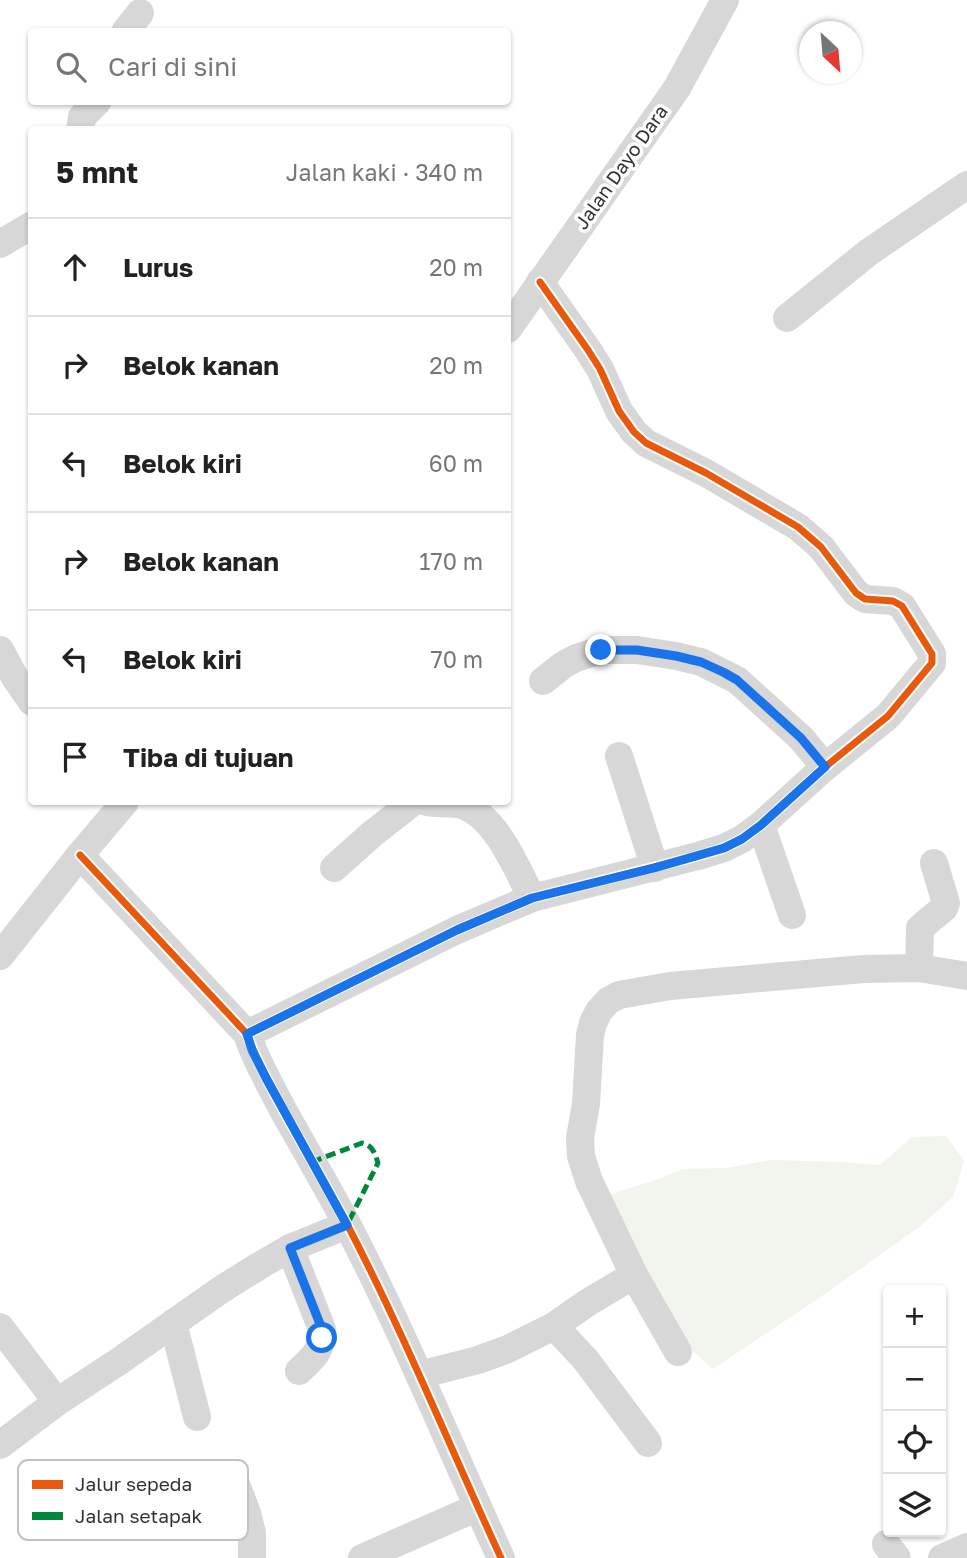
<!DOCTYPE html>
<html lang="id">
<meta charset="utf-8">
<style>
body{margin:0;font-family:"Golos Text",sans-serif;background:#f2f2f2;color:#222}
.controls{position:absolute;right:21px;bottom:21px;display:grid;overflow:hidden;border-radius:7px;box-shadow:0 2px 5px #0004}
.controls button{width:63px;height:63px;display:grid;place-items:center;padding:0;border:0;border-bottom:2px solid #e0e0e0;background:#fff;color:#222;font:35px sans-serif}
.compass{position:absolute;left:799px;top:21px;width:63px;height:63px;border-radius:50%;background:#fff;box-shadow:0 2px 5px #0004;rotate:154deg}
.stop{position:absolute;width:21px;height:21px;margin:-16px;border:5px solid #1a73e8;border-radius:50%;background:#fff}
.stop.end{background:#1a73e8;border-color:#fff;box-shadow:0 2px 7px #0008}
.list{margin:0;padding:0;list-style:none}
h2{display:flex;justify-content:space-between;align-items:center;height:91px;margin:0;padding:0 28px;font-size:30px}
h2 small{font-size:23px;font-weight:400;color:#767676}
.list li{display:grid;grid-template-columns:46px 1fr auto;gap:21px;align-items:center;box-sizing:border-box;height:98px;padding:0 28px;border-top:2px solid #e0e0e0}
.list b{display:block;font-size:26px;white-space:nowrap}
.list em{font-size:23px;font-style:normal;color:#767676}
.icon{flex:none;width:38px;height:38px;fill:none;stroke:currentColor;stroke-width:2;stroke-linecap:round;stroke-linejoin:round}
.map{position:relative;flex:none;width:967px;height:1558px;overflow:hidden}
.search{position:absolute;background:#fff;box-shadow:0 2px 5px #0004;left:28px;top:28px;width:483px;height:77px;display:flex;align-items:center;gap:18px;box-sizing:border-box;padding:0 24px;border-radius:7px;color:#767676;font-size:26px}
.panel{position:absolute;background:#fff;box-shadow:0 2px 5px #0004;left:28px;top:126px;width:483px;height:679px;border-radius:7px}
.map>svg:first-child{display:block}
</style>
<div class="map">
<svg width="967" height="1558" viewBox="0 0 967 1558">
<rect width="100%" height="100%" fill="#fff"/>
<path fill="#f1f5ed" d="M946 1136 964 1161 953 1197 918 1228 819 1298 713 1369 659 1322 611 1194 659 1179 683 1169 726 1168 771 1160 839 1162 880 1165 912 1137Z"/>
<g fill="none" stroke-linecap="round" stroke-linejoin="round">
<g stroke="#d7d7d7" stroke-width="28">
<path d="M125 32 140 13"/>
<path d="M80 130 82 117 97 102"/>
<path d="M0 244 32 225"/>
<path d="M787 318 869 252 967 185"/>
<path d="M508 329 677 88 725 0"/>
<path d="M0 650 14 676 32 702"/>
<path d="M543 681 563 665 576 658 601 650H637L676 656 701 662 737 680 801 738 825 767"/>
<path d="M619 756 655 868"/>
<path d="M427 802C439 805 453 801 465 806 497 819 517 869 532 898"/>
<path d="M761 825 792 915"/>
<path d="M80 855 247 1034C256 1061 270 1085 283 1110 305 1149 327 1187 348 1226 404 1334 450 1447 501 1558"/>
<path d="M334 868 372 834 413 802"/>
<path d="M0 956 80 855 125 802"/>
<path d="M919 968 920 928 944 908 946 903 934 863"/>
<path d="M247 1034 457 930 532 898 698 856 724 848 742 839 761 825 825 767 888 716 932 663V654L902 606 893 601 865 599 856 593 821 547 798 527 706 473 646 443 634 432 619 411 600 369 588 350 540 282"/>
<path d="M290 1248 322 1329C322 1351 314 1357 299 1371"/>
<path d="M634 1275 678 1352"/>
<path d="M173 1323 197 1417"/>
<path d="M554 1326 587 1303 634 1275 589 1181 581 1156 580 1138 586 1104 590 1035 593 1023 599 1011 608 1001 619 995 670 986 863 969 919 968 967 976"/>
<path d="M0 1327 57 1402 0 1445"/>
<path d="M419 1375 478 1360 508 1349 554 1326 585 1359 648 1443"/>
<path d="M57 1402 118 1362 222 1289 259 1266 290 1248 347 1225"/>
<path d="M236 1484 247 1513 252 1533V1558"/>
<path d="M886 1544 897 1558"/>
<path d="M362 1558 478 1507"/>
<path d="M942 1558 967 1547"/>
</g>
<path stroke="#00873e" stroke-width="5" stroke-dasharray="10 5" stroke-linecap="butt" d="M312 1162 362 1143C373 1145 375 1154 378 1163L347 1225"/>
<defs>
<g id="cycleway">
<path d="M80 855 247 1034C256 1061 270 1085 283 1110 305 1149 327 1187 348 1226 404 1334 450 1447 501 1558"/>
<path d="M247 1034 457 930 532 898 698 856 724 848 742 839 761 825 825 767 888 716 932 663V654L902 606 893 601 865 599 856 593 821 547 798 527 706 473 646 443 634 432 619 411 600 369 588 350 540 282"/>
</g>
</defs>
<use href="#cycleway" stroke="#fff" stroke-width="11"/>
<use href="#cycleway" stroke="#e8590c" stroke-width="7"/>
</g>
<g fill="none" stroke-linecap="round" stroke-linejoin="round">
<path stroke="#1a73e8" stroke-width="9" d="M322 1338V1329L290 1248 347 1225 266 1078 252 1050 247 1034 457 930 532 898 654 868 724 848 742 839 761 825 825 767 801 738 737 680 723 672 701 662 676 656 637 650H601"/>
</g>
<g text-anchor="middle" stroke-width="7" stroke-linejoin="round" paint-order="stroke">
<g font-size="19" fill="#333" stroke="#fff">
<text transform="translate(621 167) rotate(-55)" y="7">Jalan Dayo Dara</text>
</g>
</g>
<rect x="18" y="1460" width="230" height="80" rx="10" fill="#fff" stroke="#c2c2c2" stroke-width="2"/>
<rect x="32" y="1480" width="31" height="9" fill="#e8590c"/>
<rect x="32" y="1512" width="31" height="8" fill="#00873e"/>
<g font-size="19" fill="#333">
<text x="75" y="1491">Jalur sepeda</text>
<text x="75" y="1523">Jalan setapak</text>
</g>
</svg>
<div class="controls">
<button>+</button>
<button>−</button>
<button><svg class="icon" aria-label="locate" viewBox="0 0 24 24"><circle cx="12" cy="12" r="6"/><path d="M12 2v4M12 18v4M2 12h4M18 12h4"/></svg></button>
<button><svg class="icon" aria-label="layers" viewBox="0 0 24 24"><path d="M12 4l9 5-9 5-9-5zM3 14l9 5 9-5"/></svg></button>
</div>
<svg class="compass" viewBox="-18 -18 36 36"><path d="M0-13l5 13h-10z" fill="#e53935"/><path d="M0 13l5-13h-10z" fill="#767676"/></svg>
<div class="stop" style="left:322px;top:1338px"></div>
<div class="stop end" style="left:601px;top:650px"></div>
<div class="search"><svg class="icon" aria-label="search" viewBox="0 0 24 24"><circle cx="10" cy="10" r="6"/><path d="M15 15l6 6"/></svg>Cari di sini</div>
<section class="panel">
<h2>5 mnt<small>Jalan kaki · 340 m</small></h2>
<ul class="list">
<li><svg class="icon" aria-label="ahead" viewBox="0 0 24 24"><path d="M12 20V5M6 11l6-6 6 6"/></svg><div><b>Lurus</b></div><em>20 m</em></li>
<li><svg class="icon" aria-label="right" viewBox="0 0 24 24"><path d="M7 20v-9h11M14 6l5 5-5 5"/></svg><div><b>Belok kanan</b></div><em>20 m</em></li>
<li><svg class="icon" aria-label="left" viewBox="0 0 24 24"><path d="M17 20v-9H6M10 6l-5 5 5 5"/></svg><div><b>Belok kiri</b></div><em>60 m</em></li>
<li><svg class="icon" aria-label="right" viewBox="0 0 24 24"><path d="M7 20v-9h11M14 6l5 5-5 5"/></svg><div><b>Belok kanan</b></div><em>170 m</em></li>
<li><svg class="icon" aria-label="left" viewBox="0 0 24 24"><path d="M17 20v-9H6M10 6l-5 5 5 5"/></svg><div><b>Belok kiri</b></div><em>70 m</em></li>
<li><svg class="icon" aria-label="arrive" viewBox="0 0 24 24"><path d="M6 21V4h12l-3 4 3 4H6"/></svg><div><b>Tiba di tujuan</b></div></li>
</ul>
</section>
</div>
